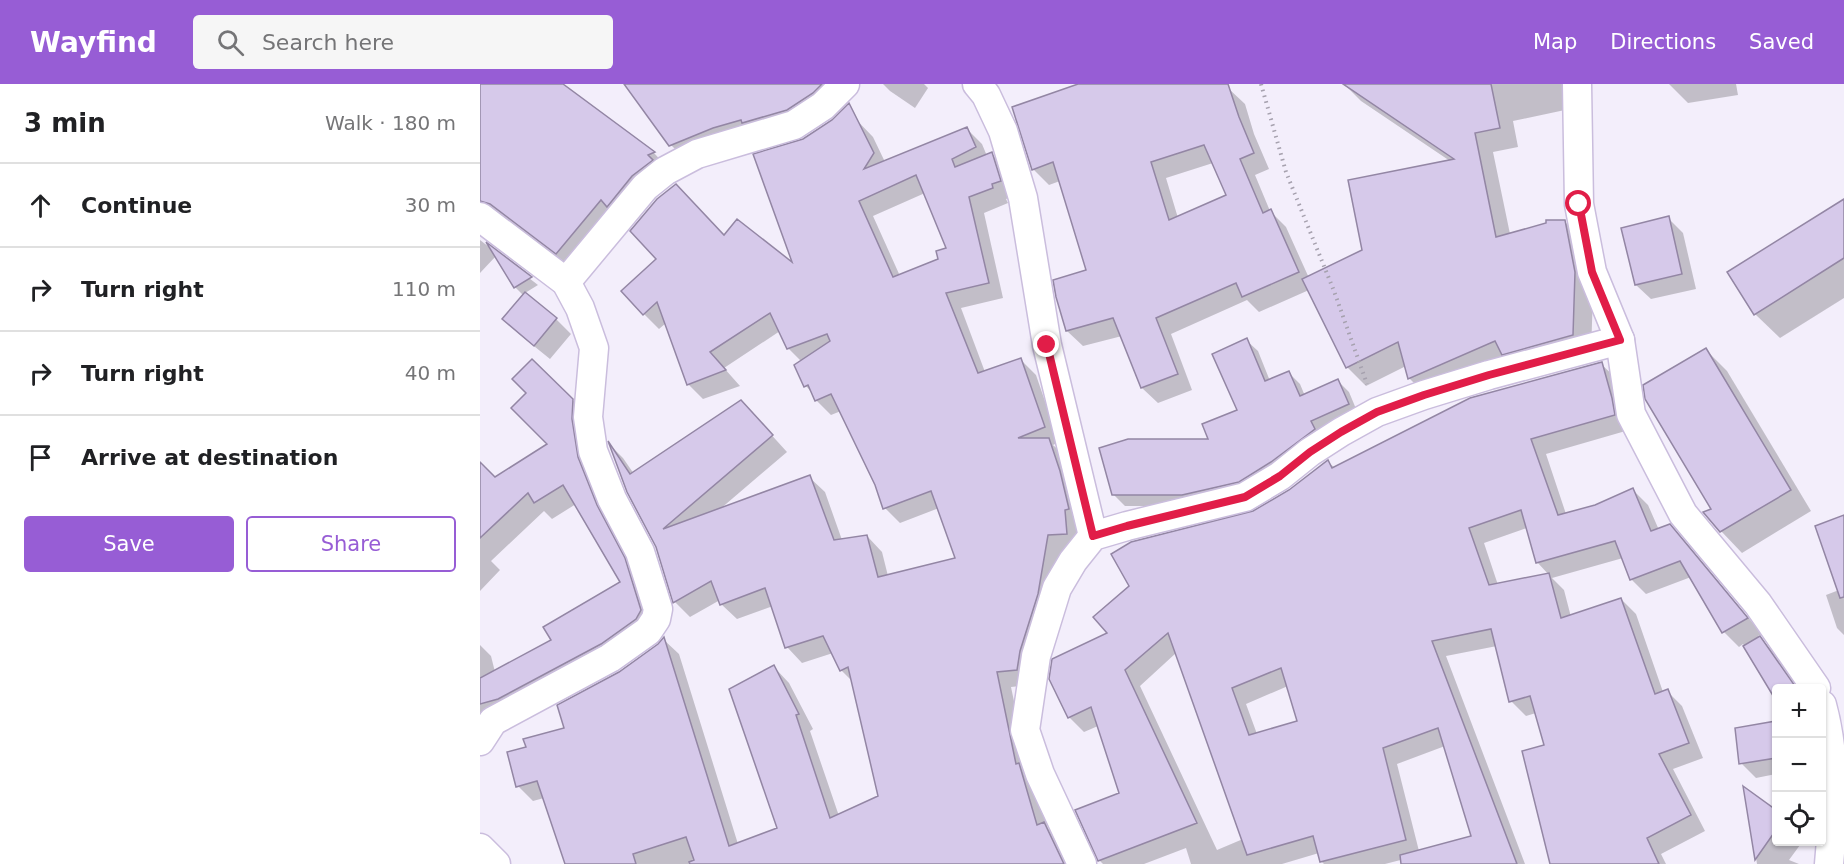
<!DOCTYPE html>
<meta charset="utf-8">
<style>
body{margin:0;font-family:"DejaVu Sans",sans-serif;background:#f6f6f6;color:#202124}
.controls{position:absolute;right:18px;bottom:18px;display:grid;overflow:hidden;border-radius:6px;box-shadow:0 2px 4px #0004}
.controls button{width:54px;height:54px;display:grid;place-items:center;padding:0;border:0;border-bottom:2px solid #e0e0e0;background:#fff;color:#202124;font:30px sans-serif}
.stop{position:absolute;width:18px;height:18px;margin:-14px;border:4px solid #e11d48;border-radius:50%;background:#fff}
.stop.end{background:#e11d48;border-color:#fff;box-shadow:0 2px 6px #0008}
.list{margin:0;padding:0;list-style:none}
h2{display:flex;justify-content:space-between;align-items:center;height:78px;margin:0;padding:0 24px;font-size:26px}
h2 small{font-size:20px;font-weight:400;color:#757577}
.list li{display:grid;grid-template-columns:39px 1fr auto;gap:18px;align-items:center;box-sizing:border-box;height:84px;padding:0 24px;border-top:2px solid #e0e0e0}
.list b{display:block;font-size:22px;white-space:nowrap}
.list em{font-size:20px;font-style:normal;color:#757577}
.actions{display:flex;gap:12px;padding:18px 24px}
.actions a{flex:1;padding:14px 0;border:2px solid #975dd5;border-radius:6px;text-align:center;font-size:21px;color:#975dd5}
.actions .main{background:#975dd5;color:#fff}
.icon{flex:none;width:33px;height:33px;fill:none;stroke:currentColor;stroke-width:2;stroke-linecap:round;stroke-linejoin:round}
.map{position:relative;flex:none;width:1364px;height:780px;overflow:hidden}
header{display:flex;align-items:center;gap:36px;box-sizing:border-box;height:84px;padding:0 30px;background:#975dd5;color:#fff}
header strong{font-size:28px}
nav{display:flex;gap:33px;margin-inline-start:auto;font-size:21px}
.search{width:420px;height:54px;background:#f6f6f6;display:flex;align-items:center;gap:15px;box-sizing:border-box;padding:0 21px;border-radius:6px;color:#757577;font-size:22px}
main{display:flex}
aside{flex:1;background:#fff}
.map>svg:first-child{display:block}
</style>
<header>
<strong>Wayfind</strong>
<div class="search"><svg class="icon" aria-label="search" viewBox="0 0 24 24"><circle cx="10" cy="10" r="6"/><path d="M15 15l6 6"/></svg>Search here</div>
<nav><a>Map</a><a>Directions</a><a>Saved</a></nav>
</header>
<main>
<aside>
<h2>3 min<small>Walk · 180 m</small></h2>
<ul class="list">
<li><svg class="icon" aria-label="ahead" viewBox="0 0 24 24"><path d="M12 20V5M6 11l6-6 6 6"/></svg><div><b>Continue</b></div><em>30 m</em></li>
<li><svg class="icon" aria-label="right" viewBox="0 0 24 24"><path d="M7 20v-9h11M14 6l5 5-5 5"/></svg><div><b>Turn right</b></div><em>110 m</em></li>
<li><svg class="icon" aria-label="right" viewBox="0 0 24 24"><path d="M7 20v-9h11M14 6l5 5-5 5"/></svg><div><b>Turn right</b></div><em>40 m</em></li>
<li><svg class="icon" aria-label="arrive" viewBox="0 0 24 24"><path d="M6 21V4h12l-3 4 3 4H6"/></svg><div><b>Arrive at destination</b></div></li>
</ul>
<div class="actions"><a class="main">Save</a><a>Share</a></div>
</aside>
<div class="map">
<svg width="1364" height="780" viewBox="0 0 1364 780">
<rect width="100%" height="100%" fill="#f3eefb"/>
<g fill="#0003" fill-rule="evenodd">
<path d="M0 0H80L174 69 187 83 91 183 26 134 17 130 0 139Z"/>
<path d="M146 0H364L366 4 205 75 191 61Z"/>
<path d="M403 0H444L448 4 435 24 410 7Z"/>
<path d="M602 0H748L749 5 765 20 774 50 789 85 775 91 790 127 806 143 829 194 884 167 970 77 881 17 864 0H1098L1099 23 1033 37 1038 63 1013 68 1030 150 1085 138 1104 157 1113 208 1111 270 948 313 929 294 926 282 886 302 867 283 829 206 779 228 767 216 691 250 712 306 678 319 662 304 642 252 603 262 587 247 608 187 580 97 569 101 553 85ZM733 79 747 111 698 134 686 94Z"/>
<path d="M1189 0H1256L1258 11 1208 19Z"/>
<path d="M366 25 393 53 405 78 487 45 502 60 507 72 512 70 527 85 535 112 526 115 528 119 504 129 523 214 481 224 505 288 541 276 556 291 579 358 573 361 584 371 601 465 552 601 531 603 550 693 554 696 568 744 579 755 591 780H87L64 714 53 717 38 702 48 664 86 645 140 589 179 562 184 556 199 570 258 760 299 745 294 583 309 599 333 645 330 647 359 732 400 713 373 598 361 586 353 569 322 579 307 563 293 522 257 535 241 520 240 516 210 533 195 518 177 462 148 407 132 363 143 374 154 390 276 334 307 368 239 426 329 393 345 408 362 456 387 452 402 468 408 492 477 475 459 424 420 439 405 424 396 401 361 327 351 331 336 316 333 310 326 302 316 282 322 278 308 264 300 247 244 284 260 302 223 315 208 300 186 239 179 245 164 230 244 153 315 183 323 56 353 37ZM445 109 468 165 460 176 420 192 393 132Z"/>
<path d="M1364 116V214L1300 254 1275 230Z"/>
<path d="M1188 134 1203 149 1216 205 1171 215 1156 201Z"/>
<path d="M0 156 58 201 45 209 76 235 91 250 70 275 39 250 24 235 44 212 35 203 16 172 0 189Z"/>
<path d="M766 256 778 267 790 297 809 289 820 300 825 312 858 297 869 308 879 332 802 389 714 422H645L633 410 730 357 759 327Z"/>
<path d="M1226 266 1247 287 1331 427 1262 469 1241 447 1234 426Z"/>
<path d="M52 277 110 333 177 546 0 641V561L11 572 15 588 73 557 142 498 96 420 72 435 64 427 11 477 20 486 0 507V401L15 395 70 360 48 309Z"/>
<path d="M1121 280 1137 295 1149 346 1066 370 1086 430 1115 422 1153 406 1168 421 1179 446 1190 442 1205 457 1282 550 1278 552 1294 568 1319 604H1296V614L1263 560 1259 563 1244 548 1211 493 1166 510 1151 495 1143 474 1072 494 1084 506 1091 533 1141 515 1156 530 1183 608 1187 607 1202 622 1223 674 1193 685 1225 747 1181 770 1186 780H1072L1065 662 1056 629 1046 632 1031 617 1017 562 966 572 1045 780H972L993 753 965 662 917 680 940 771 905 780H844L841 777 839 769 802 780H711L706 764 664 780H623L619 776 640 710 618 642 604 648 589 633 629 549 774 429 809 407 848 378 855 384ZM1047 444 1057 478 1069 491 1018 501 1004 459ZM696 569 763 755 737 766 660 602ZM808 602 819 638 777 650 766 620Z"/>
<path d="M1364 433V551L1357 544 1346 511 1359 506Z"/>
<path d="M1296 639V690L1276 694 1261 679 1255 645Z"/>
<path d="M1265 705 1296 728V758H1317L1320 761 1309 776 1319 780H1277Z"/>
</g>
<g fill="#d6c9ea" stroke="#9386a4" stroke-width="1.5" fill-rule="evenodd">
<path d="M0 0H83L175 68 168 71 173 76 152 92 127 123 121 116 76 170 10 120 0 117Z"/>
<path d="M144 0H342L333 9 307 26 262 39 261 36 233 44 189 62Z"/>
<path d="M598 0H748L759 33 774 69 760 75 783 129 791 125 819 188 762 213 756 199 676 234 698 290 661 304 633 234 586 247 576 213 573 196 606 186 573 78 552 86 532 23ZM724 61 746 111 689 136 671 78Z"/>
<path d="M863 0H1011L1020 44 995 49 1016 153 1066 139V136H1085L1095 188 1093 251 1022 271 1015 257 928 295 918 258 866 284 822 195 882 166 868 96 974 75Z"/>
<path d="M369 19 394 69 384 85 487 43 496 63 472 75 475 83 512 68 521 97 512 100 513 104 489 113 509 199 466 209 498 289 541 274 565 343 538 354H569L580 387 589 425 585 426 587 450 568 451 558 510 540 567 537 586 517 588 536 680 539 679 557 741 564 738 584 780H210L209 778 214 776 206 753 153 770 156 780H85L57 697 36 703 27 668 46 663 43 655 84 644 77 621 139 588 178 560 184 553 249 762 297 744 249 605 294 581 319 630 316 631 350 734 398 712 368 583 360 587 343 552 305 564 285 504 240 521 231 497 193 519 176 463 147 408 128 357 150 390 261 316 293 351 183 445 330 391 354 456 387 451 398 493 475 474 451 407 403 425 395 401 351 310 335 317 328 301 324 303 314 281 350 257 347 250 307 265 290 229 230 268 246 286 207 301 177 218 163 231 141 207 176 175 150 147 177 115 196 100 244 151 257 135 312 178 273 70 323 55 352 36ZM436 91 466 164 456 167 458 175 413 193 379 117Z"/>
<path d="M1364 115V174L1274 231 1247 188Z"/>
<path d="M1189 132 1202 190 1155 201 1141 144Z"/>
<path d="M6 158 52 193 34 204Z"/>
<path d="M45 208 77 234 54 262 22 235Z"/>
<path d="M767 254 785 297 809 287 820 312 858 295 869 320 831 337 835 345 791 378 759 398 702 411H632L619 364 648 355H728L722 340 757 326 732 270Z"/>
<path d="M1226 264 1311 406 1240 448 1223 428 1231 425 1165 315 1163 301Z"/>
<path d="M52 275 93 315 92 335 98 373 117 421 145 474 161 526 156 535 121 560 18 615 0 620V594L71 556 63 543 140 498 83 401 54 419 48 409 0 454V378L15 393 67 360 31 324 46 309 32 295Z"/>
<path d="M1122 278 1132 314 1135 331 1051 355 1078 431 1115 421 1153 404 1171 447 1190 440 1268 534 1242 549 1200 477 1150 496 1135 457 1056 479 1041 426 989 444 1009 501 1069 489 1081 534 1141 514 1175 610 1188 605 1209 659 1179 670 1211 731 1167 754 1179 780H1070L1042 667 1064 661 1050 612 1029 618 1011 545 952 557 1037 780H921L920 771 991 752 958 644 903 664 926 756 840 778 833 752 767 771 688 549 645 586 717 739 618 777 595 726 639 709 611 623 588 634 569 595 572 575 627 549 613 533 649 502 631 470 651 458 773 427 809 406 848 376 852 384 990 314ZM801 584 817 637 769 651 752 604Z"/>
<path d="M1364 431V513L1360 514 1335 442Z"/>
<path d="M1280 552 1315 602 1312 604H1296V614L1295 615 1263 562Z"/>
<path d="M1296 637V674L1259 680 1255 644Z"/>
<path d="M1263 702 1296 726V746L1275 776Z"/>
</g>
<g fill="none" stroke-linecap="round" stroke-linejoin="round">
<defs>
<g id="minor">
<path d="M497 0 506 11 523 47 543 114 567 261 613 452"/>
<path d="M1097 0 1099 120 1112 188 1140 256 1151 330 1203 430 1278 520 1336 604"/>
<path d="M0 133 86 198 100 224 114 264 108 333 113 367 132 415 160 468 178 525 176 535 168 547 130 574 13 637 0 657"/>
<path d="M86 198 165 103 185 87 217 70 314 41 343 22 365 0"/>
<path d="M1342 621C1356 672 1354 727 1349 780"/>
<path d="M0 764 16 780"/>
<path d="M602 780 560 690 545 646 556 572 577 504 593 477 613 452 647 442 765 413 800 392 830 368 861 348 897 328 944 311 1009 291 1140 256"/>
</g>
</defs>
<use href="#minor" stroke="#cabddd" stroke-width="31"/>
<path stroke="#a6a1ae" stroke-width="4" stroke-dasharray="1.5 4.5" stroke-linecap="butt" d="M781 0 806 88 854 207 887 300"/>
<use href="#minor" stroke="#fff" stroke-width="28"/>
</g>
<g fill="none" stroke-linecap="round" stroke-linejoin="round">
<path stroke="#e11d48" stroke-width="8" d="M567 261 613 452 647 442 765 413 800 392 830 368 861 348 897 328 944 311 1009 291 1140 256 1112 188 1099 120"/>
</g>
</svg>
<div class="controls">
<button>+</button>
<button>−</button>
<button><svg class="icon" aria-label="locate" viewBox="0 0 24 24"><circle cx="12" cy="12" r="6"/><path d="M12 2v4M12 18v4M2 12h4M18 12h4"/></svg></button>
</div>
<div class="stop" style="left:1099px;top:120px"></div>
<div class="stop end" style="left:567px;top:261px"></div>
</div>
</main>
